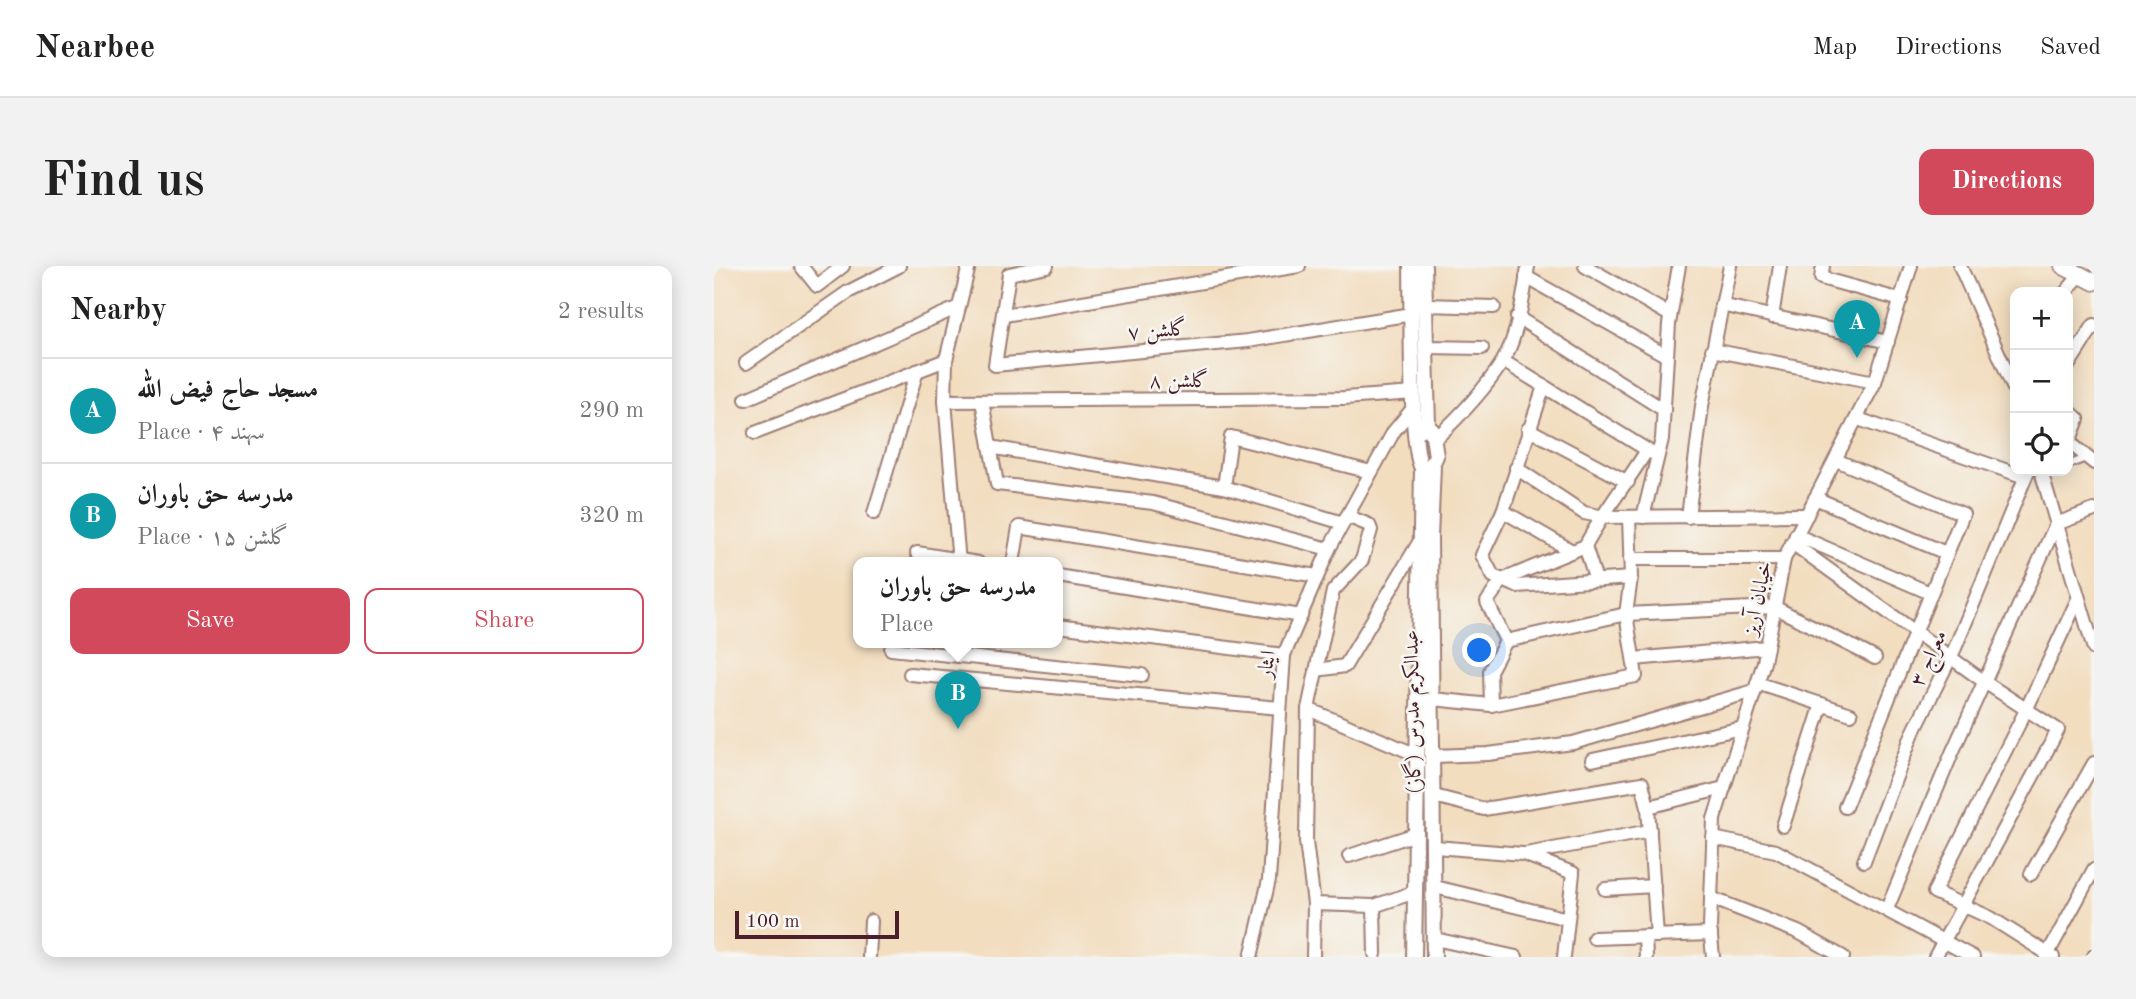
<!DOCTYPE html>
<meta charset="utf-8">
<style>
body{margin:0;font-family:"Old Standard TT",Amiri,serif;background:#f2f2f2;color:#222}
.controls{position:absolute;right:21px;top:21px;display:grid;overflow:hidden;border-radius:14px;box-shadow:0 4px 18px #0003}
.controls button{width:63px;height:63px;display:grid;place-items:center;padding:0;border:0;border-bottom:2px solid #e0e0e0;background:#fff;color:#222;font:35px sans-serif}
.scale{position:absolute;left:21px;bottom:18px;width:164px;box-sizing:border-box;padding-left:7px;border:4px solid #4a1f2b;border-top:0;font-size:19px;line-height:24px;white-space:nowrap;color:#4a1f2b;-webkit-text-stroke:5px #f6f6f2;paint-order:stroke}
.you{position:absolute;left:766px;top:385px;width:24px;height:24px;margin:-18px;border:5px solid #fff;border-radius:50%;background:#1a73e8;box-shadow:0 0 0 10px #1a73e833}
.badge{display:grid;place-items:center;width:46px;height:46px;border-radius:50%;background:#d1495b;color:#fff;font-size:23px;font-weight:700}
.pin{position:absolute;translate:-50% -58px;filter:drop-shadow(0 2px 4px #0008)}
.pin::after{content:'';position:absolute;top:37px;width:24px;height:21px;background:inherit;clip-path:polygon(0 0,100% 0,50% 100%)}
.popup{position:absolute;left:139px;top:291px;width:210px;height:91px;box-sizing:border-box;display:grid;place-content:center;border-radius:14px;background:#fff;filter:drop-shadow(0 2px 5px #0005);font-size:23px;white-space:nowrap;color:#767676}
.popup b{font-size:26px;color:#222}
.popup::after{content:'';position:absolute;left:50%;top:100%;margin-left:-14px;border:14px solid transparent;border-top-color:#fff}
.list{margin:0;padding:0;list-style:none}
h2{display:flex;justify-content:space-between;align-items:center;height:91px;margin:0;padding:0 28px;font-size:30px}
h2 small{font-size:23px;font-weight:400;color:#767676}
.list li{display:grid;grid-template-columns:46px 1fr auto;gap:21px;align-items:center;box-sizing:border-box;height:105px;padding:0 28px;border-top:2px solid #e0e0e0}
.list b{display:block;font-size:26px;white-space:nowrap}
.list p{margin:0;font-size:23px;white-space:nowrap;color:#767676}
.list em{font-size:23px;font-style:normal;color:#767676}
.actions{display:flex;gap:14px;padding:21px 28px}
.actions a{flex:1;padding:16px 0;border:2px solid #d1495b;border-radius:14px;text-align:center;font-size:24px;color:#d1495b}
.actions .main{background:#d1495b;color:#fff}
.icon{flex:none;width:38px;height:38px;fill:none;stroke:currentColor;stroke-width:2;stroke-linecap:round;stroke-linejoin:round}
.map{position:relative;flex:none;width:1380px;height:691px;overflow:hidden;border-radius:14px}
header{display:flex;align-items:center;gap:42px;box-sizing:border-box;height:98px;padding:0 35px;background:#fff;border-bottom:2px solid #e0e0e0}
header strong{font-size:33px}
nav{display:flex;gap:38px;margin-inline-start:auto;font-size:24px}
.intro{display:flex;align-items:center;justify-content:space-between;box-sizing:border-box;height:168px;padding:0 42px}
h1{margin:0;font-size:49px}
.button{padding:18px 32px;border-radius:14px;background:#d1495b;color:#fff;font-size:24px;font-weight:700}
main{display:flex;gap:42px;padding:0 42px}
aside{flex:1;background:#fff;border-radius:14px;box-shadow:0 4px 18px #0003}
.map>svg:first-child{display:block}
</style>
<header>
<strong>Nearbee</strong>
<nav><a>Map</a><a>Directions</a><a>Saved</a></nav>
</header>
<div class="intro"><h1>Find us</h1><a class="button">Directions</a></div>
<main>
<aside>
<h2>Nearby<small>2 results</small></h2>
<ul class="list">
<li><span class="badge" style="background:#0f9aa8">A</span><div><b>مسجد حاج فیض الله</b><p>Place · سهند ۴</p></div><em>290 m</em></li>
<li><span class="badge" style="background:#0f9aa8">B</span><div><b>مدرسه حق باوران</b><p>Place · گلشن ۱۵</p></div><em>320 m</em></li>
</ul>
<div class="actions"><a class="main">Save</a><a>Share</a></div>
</aside>
<div class="map">
<svg width="1380" height="691" viewBox="0 0 1380 691">
<rect width="100%" height="100%" fill="#f6f6f2"/>
<filter id="ink" filterUnits="userSpaceOnUse"><feTurbulence type="fractalNoise" baseFrequency=".0143" numOctaves="2"/><feDisplacementMap in="SourceGraphic" scale="14" xChannelSelector="R" yChannelSelector="G"/><feConvolveMatrix kernelMatrix="1 2 1 2 8 2 1 2 1" color-interpolation-filters="sRGB"/></filter>
<filter id="wash" filterUnits="userSpaceOnUse"><feTurbulence type="fractalNoise" baseFrequency=".00686" numOctaves="4" result="noise"/><feDisplacementMap in="SourceGraphic" scale="28" xChannelSelector="R" yChannelSelector="G"/><feGaussianBlur stdDeviation="1.57" result="paint"/><feColorMatrix in="noise" values="0 0 0 0 0 0 0 0 0 0 0 0 0 0 0 0 0 1.4 0 .05"/><feComposite in="paint" operator="in"/></filter>
<g filter="url(#wash)">
<rect width="100%" height="100%" fill="#f2ddbf"/>
</g>
<g filter="url(#ink)">
<g fill="none" stroke-linecap="round" stroke-linejoin="round">
<defs>
<path id="service" d="M1354 199 1372 192"/>
<g id="minor">
<path d="M87 0 103 20 129 0"/>
<path d="M333 0 295 8 281 99 534 75 698 48"/>
<path d="M871 0 956 49"/>
<path d="M1109 0 1107 12 1187 34"/>
<path d="M1246 0 1301 125"/>
<path d="M812 11 953 90"/>
<path d="M1352 26 1366 9"/>
<path d="M711 39 780 41"/>
<path d="M1007 39 1174 76"/>
<path d="M290 49 585 0"/>
<path d="M803 51 950 144"/>
<path d="M1058 51 1066 0"/>
<path d="M712 81 768 82"/>
<path d="M998 84 1161 116"/>
<path d="M789 95 938 187"/>
<path d="M32 97 134 26 185 0"/>
<path d="M1354 100 1380 59"/>
<path d="M830 120 789 245 768 289 779 310 803 320 917 312"/>
<path d="M32 133 245 41"/>
<path d="M231 135 630 132 700 127"/>
<path d="M268 135 283 218 439 237 615 283"/>
<path d="M1354 144 1364 153 1355 176 1380 197"/>
<path d="M1144 153 1311 211"/>
<path d="M814 163 914 216"/>
<path d="M41 167 232 94"/>
<path d="M720 174C744 152 772 122 789 95 804 69 810 29 814 0"/>
<path d="M276 181 510 221 629 257"/>
<path d="M1122 194 1249 248 1131 541"/>
<path d="M802 202 870 247 890 251 1093 249"/>
<path d="M1327 205 1380 383"/>
<path d="M510 221 517 171 657 206"/>
<path d="M1101 232 1232 287"/>
<path d="M789 245 858 285"/>
<path d="M160 247 203 105"/>
<path d="M929 251 948 173 955 58 965 0"/>
<path d="M974 251 988 140 1016 0"/>
<path d="M1082 269 1216 327"/>
<path d="M1078 277 1272 417 1344 464 1221 691"/>
<path d="M871 280 882 314"/>
<path d="M203 287 264 297"/>
<path d="M916 293H1070"/>
<path d="M245 297 231 135 232 94 255 0"/>
<path d="M299 297 305 261 603 310"/>
<path d="M344 310 587 350"/>
<path d="M788 314 871 280C889 246 913 217 933 184"/>
<path d="M788 314 773 336 792 375"/>
<path d="M344 360 570 389"/>
<path d="M792 375 912 348 1060 341 1161 392"/>
<path d="M177 383 428 409"/>
<path d="M920 393 1053 381"/>
<path d="M602 404 631 400 707 273"/>
<path d="M196 408 566 442"/>
<path d="M1043 417 1137 448"/>
<path d="M719 433 777 439 922 410 912 348 917 312 915 251"/>
<path d="M777 439 776 405 792 375"/>
<path d="M594 443 703 489"/>
<path d="M720 490 774 488 859 477 1040 425"/>
<path d="M878 494 1029 462"/>
<path d="M720 530 770 543 928 517 934 541 943 670"/>
<path d="M934 541 1010 522"/>
<path d="M1069 560 1108 438"/>
<path d="M999 572 1062 585 1259 691"/>
<path d="M721 581 809 588 859 607 850 691"/>
<path d="M812 588 936 565"/>
<path d="M635 590 702 568"/>
<path d="M1150 595 1198 469 1241 382 1314 205"/>
<path d="M1317 608 1380 497"/>
<path d="M721 621 854 653"/>
<path d="M891 623 940 620"/>
<path d="M997 632 1084 666 1129 691"/>
<path d="M600 638 660 640 701 626"/>
<path d="M660 640 661 688"/>
<path d="M1173 643 1238 487 1342 258 1380 244"/>
<path d="M931 670 932 691"/>
<path d="M880 672 997 668"/>
<path d="M721 673 802 691"/>
<path d="M155 691 157 655"/>
<path d="M537 691 555 614 570 389 615 283 680 165 700 141"/>
<path d="M599 691 600 638 592 576 594 443 619 325 648 294 657 264 655 259 633 250"/>
<path d="M999 691 996 661 1000 553 1050 396 1070 293 1161 116 1197 0"/>
<path d="M1332 691 1380 603"/>
<path d="M1339 691 1277 652 1220 626 1313 442 1363 335"/>
<path d="M1380 691V690"/>
</g>
<g id="tertiary">
<path d="M697 0C698 32 695 184 708 202H716L722 190 718 164 708 162 702 167"/>
<path d="M710 0 714 161"/>
<path d="M719 200 716 272 720 691"/>
<path d="M700 691 708 202"/>
</g>
<path id="secondary" d="M1349 0 1380 16"/>
</defs>
<use href="#service" stroke="#9e7e75" stroke-width="10"/>
<use href="#minor" stroke="#9e7e75" stroke-width="16"/>
<use href="#tertiary" stroke="#9e7e75" stroke-width="18"/>
<use href="#secondary" stroke="#9e7e75" stroke-width="19"/>
<use href="#service" stroke="#fff" stroke-width="6"/>
<use href="#minor" stroke="#fff" stroke-width="12"/>
<use href="#tertiary" stroke="#fff" stroke-width="14"/>
<use href="#secondary" stroke="#fff" stroke-width="16"/>
</g>
</g>
<g text-anchor="middle" stroke-width="5" stroke-linejoin="round" paint-order="stroke">
<g font-size="21" fill="#4a1f2b" stroke="#f6f6f2">
<text transform="translate(443 64) rotate(-5)" y="7">گلشن ۷</text>
<text x="465" y="121">گلشن ۸</text>
<text transform="translate(1043 332) rotate(-78)" y="7">خیابان آریز</text>
<text transform="translate(1214 392) rotate(-65)" y="7">معراج ۳</text>
<text transform="translate(552 398) rotate(-81)" y="7">ایثار</text>
<text transform="translate(698 446) rotate(-91)" y="7">عبدالکریم مدرس (گاز)</text>
</g>
</g>
</svg>
<div class="controls">
<button>+</button>
<button>−</button>
<button><svg class="icon" aria-label="locate" viewBox="0 0 24 24"><circle cx="12" cy="12" r="6"/><path d="M12 2v4M12 18v4M2 12h4M18 12h4"/></svg></button>
</div>
<div class="scale">100 m</div>
<div class="you"></div>
<div class="pin badge" style="left:1143px;top:92px;background:#0f9aa8">A</div>
<div class="pin badge" style="left:244px;top:463px;background:#0f9aa8">B</div>
<div class="popup"><b>مدرسه حق باوران</b>Place</div>
</div>
</main>
